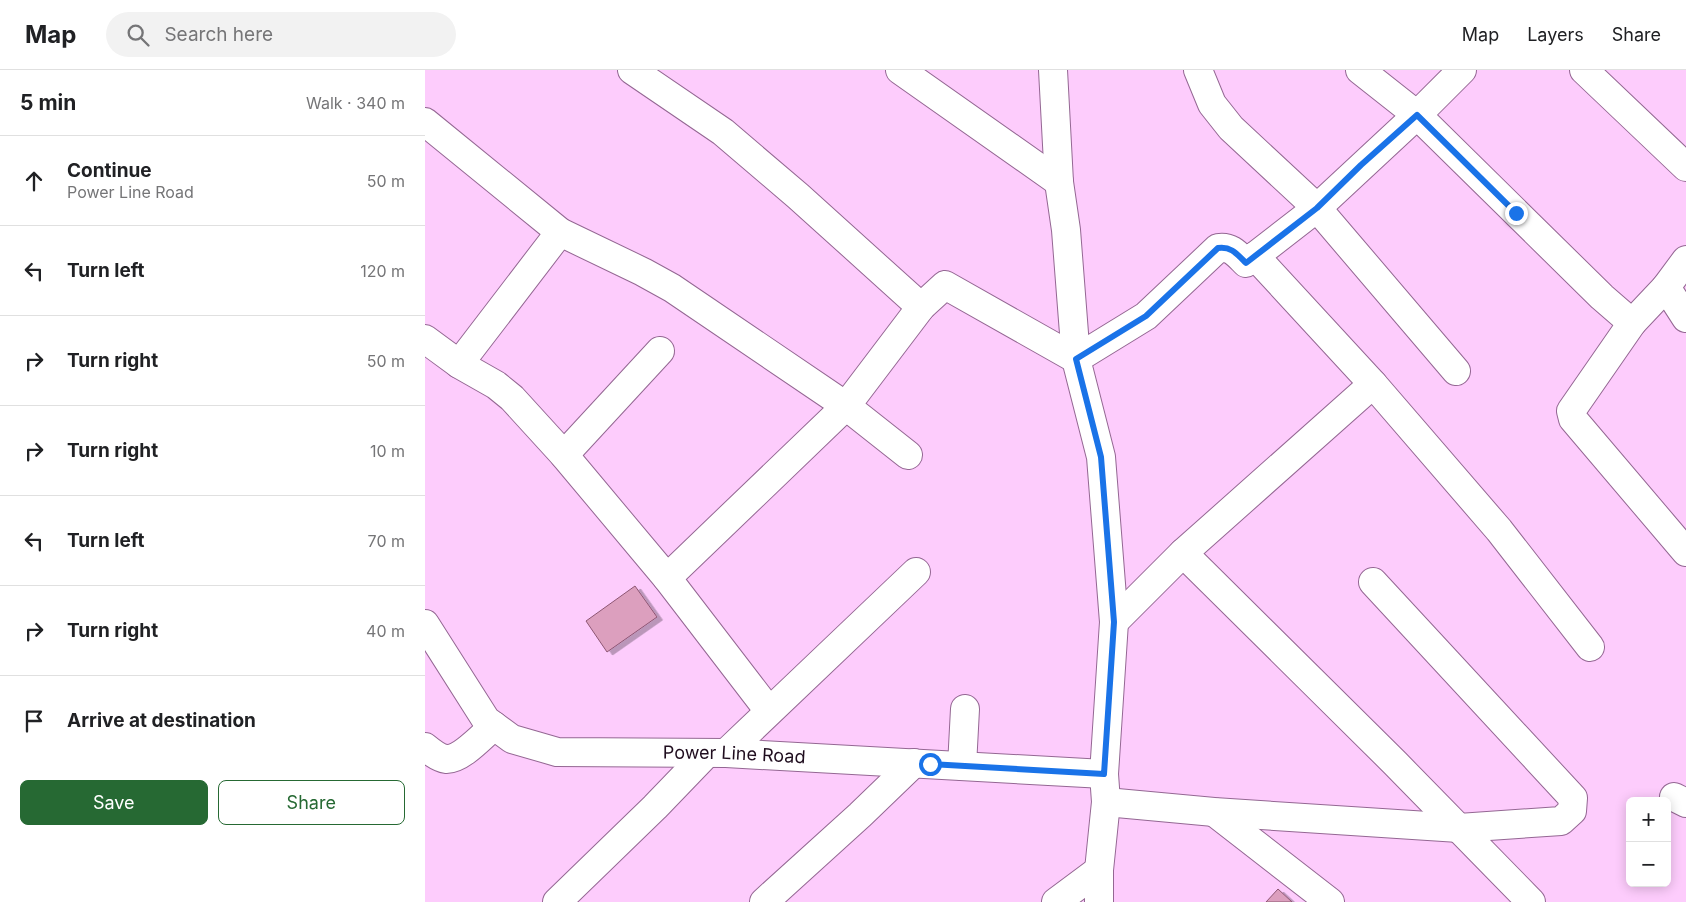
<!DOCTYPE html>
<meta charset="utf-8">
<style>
body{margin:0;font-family:Inter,sans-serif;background:#f2f2f2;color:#202124}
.controls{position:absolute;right:15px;bottom:15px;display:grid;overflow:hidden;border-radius:8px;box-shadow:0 2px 12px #0003}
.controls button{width:45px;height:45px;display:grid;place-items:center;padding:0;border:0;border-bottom:1px solid #e0e0e0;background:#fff;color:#202124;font:25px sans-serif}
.stop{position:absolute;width:15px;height:15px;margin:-11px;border:4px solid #1a73e8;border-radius:50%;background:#fff}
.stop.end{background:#1a73e8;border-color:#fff;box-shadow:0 1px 5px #0008}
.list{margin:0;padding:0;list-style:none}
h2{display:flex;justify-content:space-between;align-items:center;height:65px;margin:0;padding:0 20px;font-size:21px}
h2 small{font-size:16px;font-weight:400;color:#757577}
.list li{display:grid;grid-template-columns:32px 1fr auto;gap:15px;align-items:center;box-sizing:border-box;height:90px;padding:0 20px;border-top:1px solid #e0e0e0}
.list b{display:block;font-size:19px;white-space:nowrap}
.list p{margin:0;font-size:16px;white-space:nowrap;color:#757577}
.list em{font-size:16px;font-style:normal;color:#757577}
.actions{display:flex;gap:10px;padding:15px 20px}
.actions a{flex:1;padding:11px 0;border:1px solid #266933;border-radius:8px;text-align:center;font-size:18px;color:#266933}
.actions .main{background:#266933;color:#fff}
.icon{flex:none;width:28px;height:28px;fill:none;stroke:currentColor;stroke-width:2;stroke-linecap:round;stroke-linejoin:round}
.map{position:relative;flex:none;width:1261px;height:832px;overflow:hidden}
header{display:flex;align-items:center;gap:30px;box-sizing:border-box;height:70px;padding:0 25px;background:#fff;border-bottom:1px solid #e0e0e0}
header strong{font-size:24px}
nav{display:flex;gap:28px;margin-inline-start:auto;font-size:18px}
.search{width:350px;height:45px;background:#f2f2f2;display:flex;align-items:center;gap:12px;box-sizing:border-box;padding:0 18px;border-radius:28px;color:#757577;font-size:19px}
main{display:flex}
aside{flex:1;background:#fff}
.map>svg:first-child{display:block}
</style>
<header>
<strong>Map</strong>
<div class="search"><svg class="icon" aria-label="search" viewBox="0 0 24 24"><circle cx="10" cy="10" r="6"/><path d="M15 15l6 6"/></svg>Search here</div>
<nav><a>Map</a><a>Layers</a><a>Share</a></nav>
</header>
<main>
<aside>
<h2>5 min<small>Walk · 340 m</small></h2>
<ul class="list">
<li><svg class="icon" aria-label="ahead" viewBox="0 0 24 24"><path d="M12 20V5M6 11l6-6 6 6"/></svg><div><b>Continue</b><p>Power Line Road</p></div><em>50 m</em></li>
<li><svg class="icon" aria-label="left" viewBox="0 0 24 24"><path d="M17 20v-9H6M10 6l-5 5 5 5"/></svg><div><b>Turn left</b></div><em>120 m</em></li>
<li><svg class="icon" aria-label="right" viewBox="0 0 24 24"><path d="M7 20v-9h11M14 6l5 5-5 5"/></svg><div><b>Turn right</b></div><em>50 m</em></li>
<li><svg class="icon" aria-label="right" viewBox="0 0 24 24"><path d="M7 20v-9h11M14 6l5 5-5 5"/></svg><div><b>Turn right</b></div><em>10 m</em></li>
<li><svg class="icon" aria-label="left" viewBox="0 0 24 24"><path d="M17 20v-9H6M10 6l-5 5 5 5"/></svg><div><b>Turn left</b></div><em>70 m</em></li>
<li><svg class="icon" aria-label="right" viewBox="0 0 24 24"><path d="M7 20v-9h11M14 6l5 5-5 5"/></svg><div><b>Turn right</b></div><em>40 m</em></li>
<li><svg class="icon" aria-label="arrive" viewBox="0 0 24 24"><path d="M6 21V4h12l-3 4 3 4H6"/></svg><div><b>Arrive at destination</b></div></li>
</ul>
<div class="actions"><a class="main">Save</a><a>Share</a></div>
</aside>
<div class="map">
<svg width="1261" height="832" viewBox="0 0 1261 832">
<defs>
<filter id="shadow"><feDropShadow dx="5.5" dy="3" stdDeviation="0" flood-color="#0004"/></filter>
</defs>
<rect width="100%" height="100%" fill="#fdccfc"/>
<g fill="#dc9fbe" stroke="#8d5673" filter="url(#shadow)">
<path d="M210 516 232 547 182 582 161 551Z"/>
<path d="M853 819 867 832H841Z"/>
</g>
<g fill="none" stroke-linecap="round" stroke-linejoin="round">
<defs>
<g id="minor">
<path d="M207 0 298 62 373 126 496 237"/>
<path d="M475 0 634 112"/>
<path d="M773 0 787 34 806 58 892 138 1031 301"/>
<path d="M935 0 992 45 1177 227 1207 253 1241 217 1261 190"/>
<path d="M1159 0 1261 97"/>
<path d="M0 52 135 162 218 202 247 218 421 336 483 385"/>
<path d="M830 186 948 314 1074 460 1165 577"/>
<path d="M1241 217 1261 248"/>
<path d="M1207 253 1146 341 1148 349 1261 482"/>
<path d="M0 269 34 294 71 315 87 328 139 385 242 508 344 641"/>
<path d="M34 294 135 162"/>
<path d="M139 385 235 281"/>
<path d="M758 483 970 693 1106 832"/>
<path d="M242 508 421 336 496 237 520 215 651 289 721 246 793 178C806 176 812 184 821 193L892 138 992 45 1037 0"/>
<path d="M689 552 758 483 948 314"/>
<path id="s1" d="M0 554 61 650 87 669 132 682 301 683 679 704"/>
<path d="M0 677C6 682 14 688 21 689 36 690 58 665 69 656"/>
<path d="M301 683 491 502"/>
<path d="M537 696 540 639"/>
<path d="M1249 727 1261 733"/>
<path d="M681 732 789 742 1034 758 1136 751 1147 741 1148 728 948 512"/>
<path d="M789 742 905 832"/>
<path d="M132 832 230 737 281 684"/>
<path d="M339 832 435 745 489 693"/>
<path d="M631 832 674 800"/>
</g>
<path id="tertiary" d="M628 0 634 112 641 160 651 289 676 387 689 552 679 704 681 732 674 800V832"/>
</defs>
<use href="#minor" stroke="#946793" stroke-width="30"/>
<use href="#tertiary" stroke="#946793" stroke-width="30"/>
<use href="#minor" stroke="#fff" stroke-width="28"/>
<use href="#tertiary" stroke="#fff" stroke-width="28"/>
</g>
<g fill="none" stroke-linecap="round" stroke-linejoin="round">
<path stroke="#1a73e8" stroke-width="6" d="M505 694 679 704 689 552 676 387 651 289 721 246 793 178C806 176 812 184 821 193L892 138 936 95 992 45 1091 143"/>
</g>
<g text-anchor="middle" stroke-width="4" stroke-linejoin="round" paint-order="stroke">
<g font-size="18" fill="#1f0d1e" stroke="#fdccfc">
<text dy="6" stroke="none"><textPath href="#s1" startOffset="370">Power Line Road</textPath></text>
</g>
</g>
</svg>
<div class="controls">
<button>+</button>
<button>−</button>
</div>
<div class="stop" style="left:505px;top:694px"></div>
<div class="stop end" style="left:1091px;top:143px"></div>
</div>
</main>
